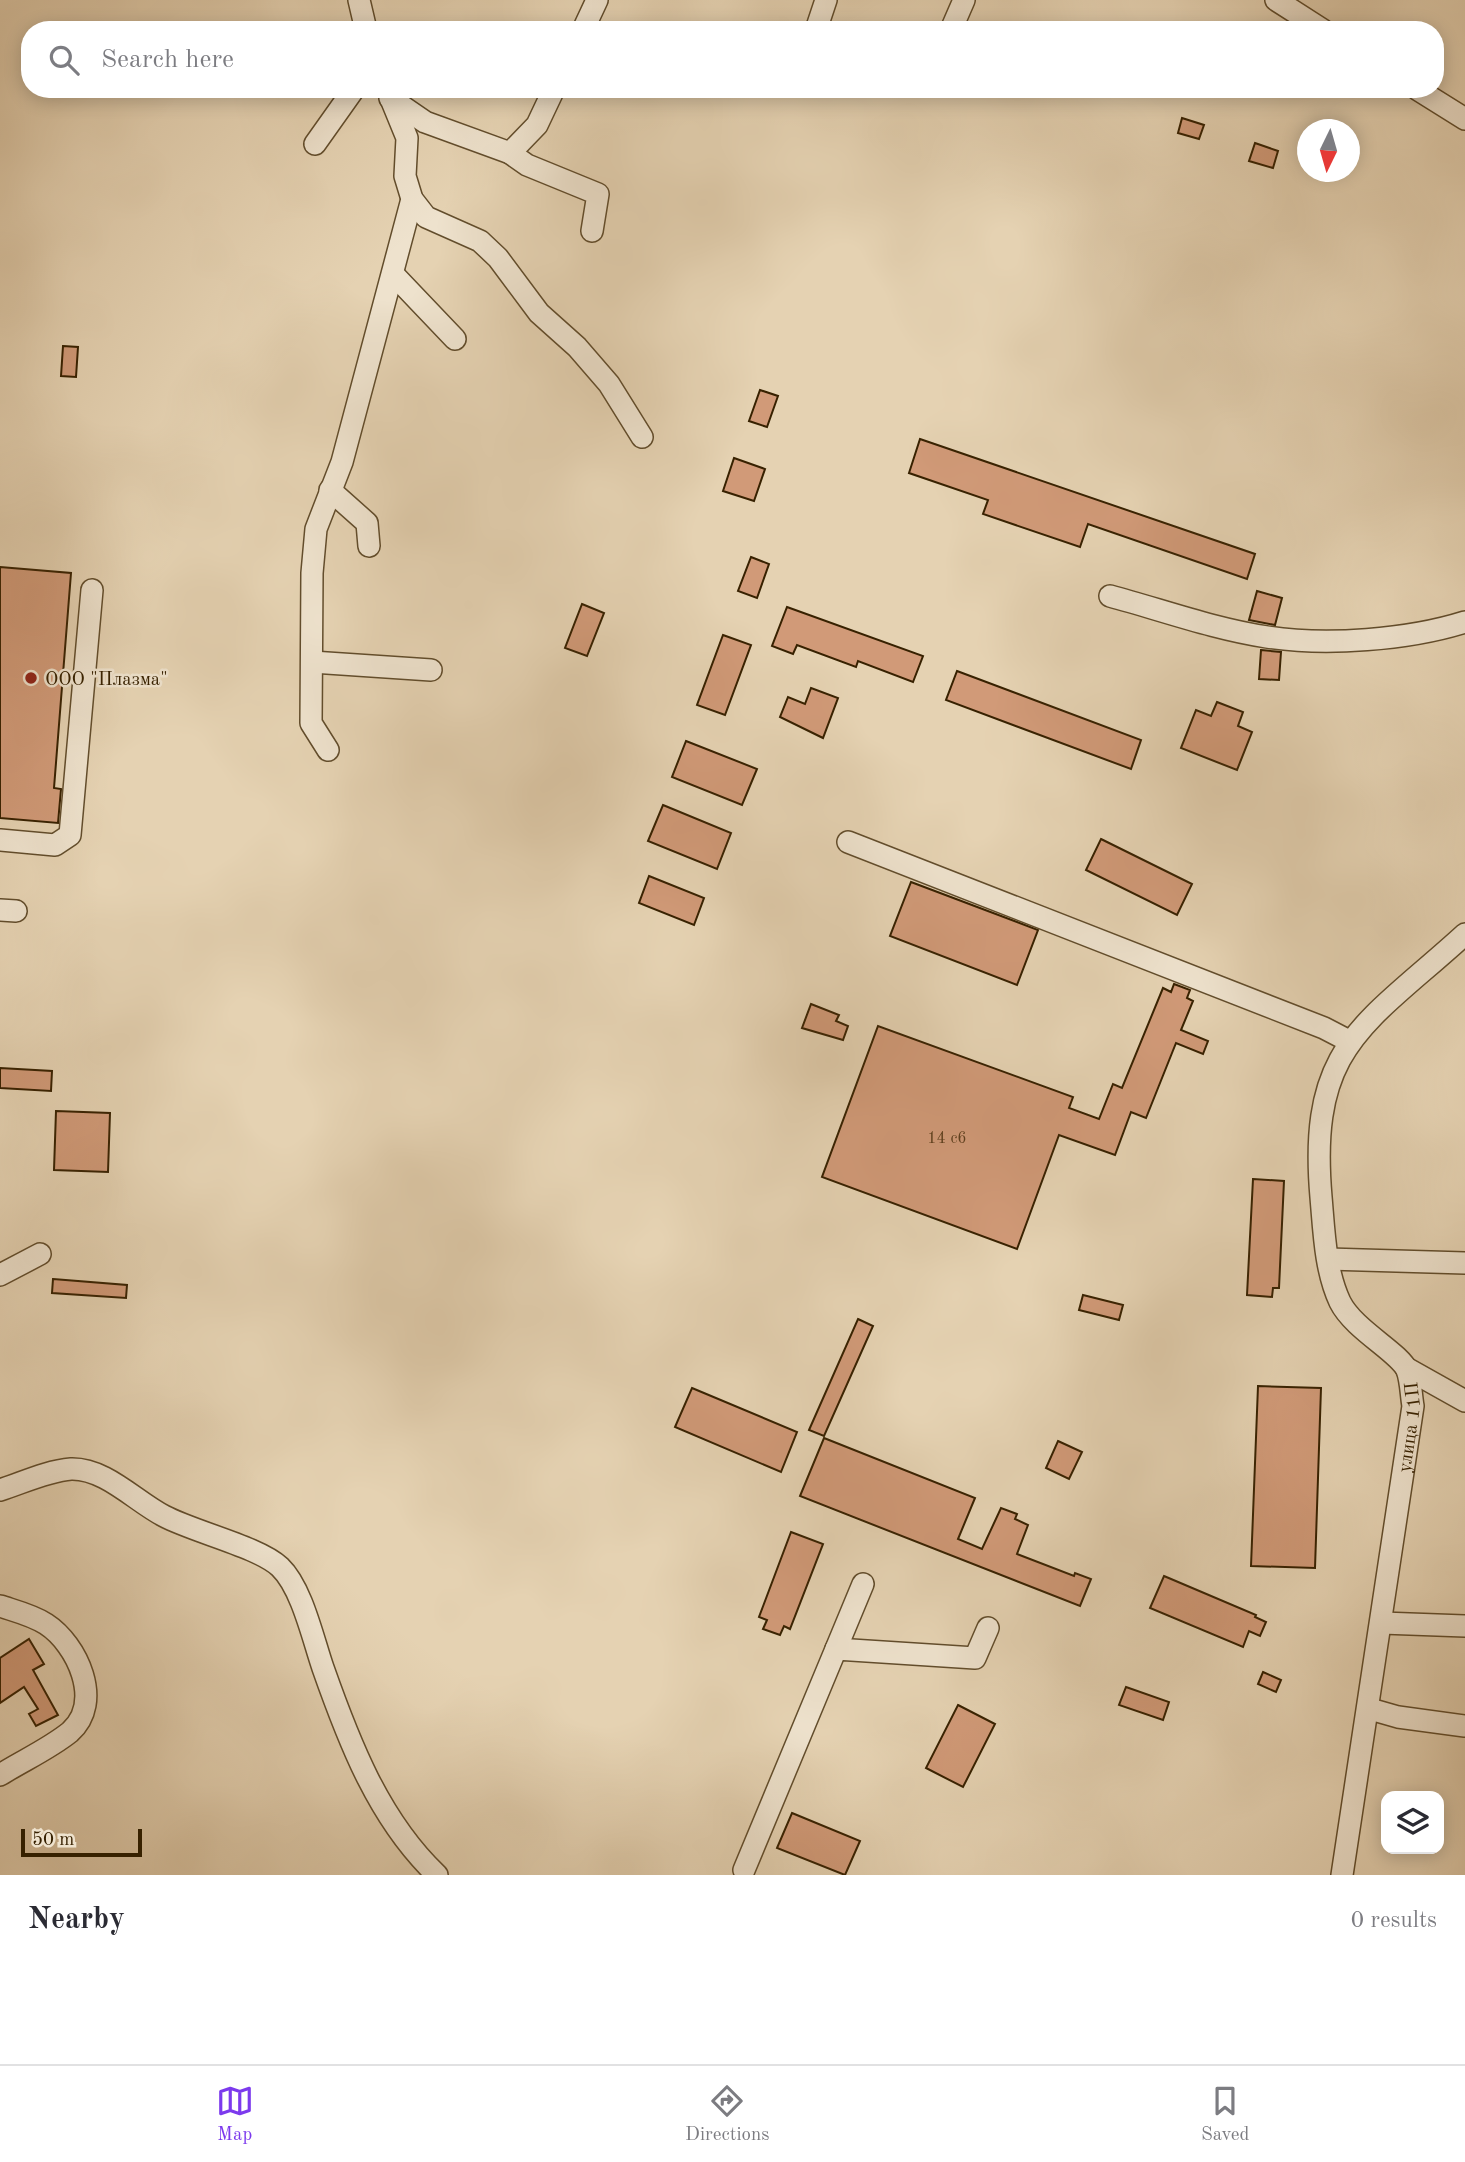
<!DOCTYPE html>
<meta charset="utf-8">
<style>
body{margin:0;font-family:"Old Standard TT",serif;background:#f7f7f7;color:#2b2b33}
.controls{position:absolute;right:21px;bottom:21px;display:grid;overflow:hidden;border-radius:14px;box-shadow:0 4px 18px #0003}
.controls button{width:63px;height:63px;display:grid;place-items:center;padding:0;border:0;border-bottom:2px solid #e1e1e2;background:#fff;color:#2b2b33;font:35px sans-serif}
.compass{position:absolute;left:1297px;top:119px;width:63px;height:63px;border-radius:50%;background:#fff;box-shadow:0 4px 18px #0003;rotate:185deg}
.scale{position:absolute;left:21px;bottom:18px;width:121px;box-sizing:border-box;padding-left:7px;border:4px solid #372100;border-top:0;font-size:19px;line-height:24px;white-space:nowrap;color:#372100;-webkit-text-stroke:5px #eee2cd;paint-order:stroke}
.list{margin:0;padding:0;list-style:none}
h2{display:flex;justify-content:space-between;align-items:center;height:91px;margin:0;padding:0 28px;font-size:30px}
h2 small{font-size:23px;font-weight:400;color:#7c7c81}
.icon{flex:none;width:38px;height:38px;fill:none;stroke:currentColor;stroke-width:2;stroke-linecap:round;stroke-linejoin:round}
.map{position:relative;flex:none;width:1465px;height:1875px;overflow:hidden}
.search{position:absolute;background:#fff;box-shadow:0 4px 18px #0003;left:21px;right:21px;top:21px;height:77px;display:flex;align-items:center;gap:18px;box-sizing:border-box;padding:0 24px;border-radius:28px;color:#7c7c81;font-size:26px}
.sheet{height:189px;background:#fff}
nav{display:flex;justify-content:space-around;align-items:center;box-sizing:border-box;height:98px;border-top:2px solid #e1e1e2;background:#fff;font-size:19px;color:#7c7c81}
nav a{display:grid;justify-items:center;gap:4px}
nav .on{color:#7c3aed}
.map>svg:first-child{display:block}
</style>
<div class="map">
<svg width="1465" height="1875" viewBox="0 0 1465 1875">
<rect width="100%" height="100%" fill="#e5d2b2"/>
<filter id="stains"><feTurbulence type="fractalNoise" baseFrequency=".00286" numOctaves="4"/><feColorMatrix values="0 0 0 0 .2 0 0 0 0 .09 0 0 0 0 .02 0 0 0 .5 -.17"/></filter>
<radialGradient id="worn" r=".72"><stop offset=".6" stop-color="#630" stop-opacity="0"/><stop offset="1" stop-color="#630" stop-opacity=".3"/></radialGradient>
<g fill="#d19a78" stroke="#372100" stroke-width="2">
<path d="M1182 118 1204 125 1199 139 1178 133Z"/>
<path d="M1255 143 1278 151 1273 168 1249 161Z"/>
<path d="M63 346 78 347 76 377 61 376Z"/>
<path d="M760 390 778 396 767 427 749 421Z"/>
<path d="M920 439 1255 554 1247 579 1088 524 1080 547 983 514 988 500 909 473Z"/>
<path d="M734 458 765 469 754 501 723 491Z"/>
<path d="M751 557 769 564 757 598 738 591Z"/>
<path d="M0 567 71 573 54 788 61 789 58 823 0 818Z"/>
<path d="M1257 591 1282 598 1275 625 1249 620Z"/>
<path d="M582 604 604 613 587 656 565 648Z"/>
<path d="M787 607 923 656 913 682 858 661 856 667 797 645 793 654 772 646Z"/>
<path d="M723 635 751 645 725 715 697 705Z"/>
<path d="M1261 650 1281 652 1279 680 1259 679Z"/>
<path d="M957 671 1141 740 1131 769 946 700Z"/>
<path d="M811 688 838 698 823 738 780 717 788 697 805 704Z"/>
<path d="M1217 702 1243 712 1238 726 1252 732 1237 770 1181 748 1196 710 1211 716Z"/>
<path d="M686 741 757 769 742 805 672 777Z"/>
<path d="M663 805 731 833 717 869 648 841Z"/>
<path d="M1101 839 1192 884 1177 915 1086 870Z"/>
<path d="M649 876 704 898 694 925 639 903Z"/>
<path d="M911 882 1038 930 1017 985 890 936Z"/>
<path d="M1174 984 1190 990 1187 998 1193 1001 1181 1030 1208 1041 1203 1054 1176 1043 1146 1118 1131 1112 1115 1155 1059 1135 1017 1249 822 1177 878 1026 1073 1097 1069 1108 1099 1119 1113 1084 1122 1088 1163 988 1171 992Z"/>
<path d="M811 1004 839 1015 836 1021 848 1026 843 1040 802 1028Z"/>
<path d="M0 1068 52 1071 51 1091 0 1088Z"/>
<path d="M56 1111 110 1113 108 1172 54 1170Z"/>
<path d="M1253 1179 1284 1181 1279 1288H1273L1272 1297 1247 1295Z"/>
<path d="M53 1279 127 1285 126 1298 52 1293Z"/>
<path d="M1083 1295 1123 1305 1119 1320 1079 1310Z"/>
<path d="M858 1319 873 1326 824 1436 809 1430Z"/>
<path d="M1258 1386 1321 1388 1315 1568 1251 1566Z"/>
<path d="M692 1388 797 1432 781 1472 675 1427Z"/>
<path d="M824 1438 975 1498 958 1539 982 1549 1001 1508 1017 1514 1015 1519 1028 1525 1017 1554 1074 1576 1075 1573 1091 1579 1080 1606 800 1496Z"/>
<path d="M1058 1441 1082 1452 1069 1479 1046 1468Z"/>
<path d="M791 1532 823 1544 790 1629 784 1626 780 1635 763 1629 767 1620 759 1617Z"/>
<path d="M1164 1576 1256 1615 1255 1617 1266 1622 1260 1636 1249 1631 1243 1647 1150 1608Z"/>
<path d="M29 1639 44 1664 33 1670 58 1715 36 1726 29 1714 38 1709 24 1687 0 1703V1658Z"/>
<path d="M1263 1672 1281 1680 1276 1692 1258 1684Z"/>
<path d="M1126 1687 1169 1702 1163 1720 1119 1705Z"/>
<path d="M958 1705 995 1724 963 1787 926 1768Z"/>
<path d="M792 1813 860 1841 845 1875 777 1848Z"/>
</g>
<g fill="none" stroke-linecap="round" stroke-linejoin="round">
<defs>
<g id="minor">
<path d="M359 0 366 30"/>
<path d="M1276 0 1323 30"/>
<path d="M583 30 597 0"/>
<path d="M816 30 826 0"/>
<path d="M951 30 964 0"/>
<path d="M1417 89 1465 119"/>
<path d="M390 98 425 122 510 153 537 125 554 89"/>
<path d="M391 99 407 138 405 176 412 199 426 217 480 241 498 258 539 313 577 347 609 384 642 437"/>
<path d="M315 144 354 89"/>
<path d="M510 153 527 165 598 194 592 231"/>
<path d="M394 275 455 339"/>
<path d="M330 490 367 523 369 546"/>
<path d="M1110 596C1162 610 1214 629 1267 637 1326 646 1408 640 1465 622"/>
<path d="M312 662 431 670"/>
<path d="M328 750 311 723 312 573 316 529 342 462 412 199"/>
<path d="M0 840 55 845 70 835 92 590"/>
<path d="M848 842 1324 1028 1349 1041"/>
<path d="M0 910 16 911"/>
<path d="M1328 1259 1465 1263"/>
<path d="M0 1275 40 1254"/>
<path d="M1406 1368 1465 1401"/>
<path d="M0 1490C22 1483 47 1471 71 1469 105 1468 135 1501 164 1516 194 1532 259 1547 280 1567 302 1588 313 1639 323 1668 349 1742 379 1820 437 1875"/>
<path d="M0 1606C15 1611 32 1615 46 1624 77 1644 104 1702 70 1732 49 1749 22 1761 0 1775"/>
<path d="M1382 1623 1465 1626"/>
<path d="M836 1649 863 1584"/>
<path d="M1370 1709 1398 1717 1465 1726"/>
<path d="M744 1870 836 1649 975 1658 988 1628"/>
<path id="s1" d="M1342 1875 1413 1406C1411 1395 1411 1380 1407 1370 1399 1352 1354 1330 1340 1302 1325 1270 1324 1231 1321 1197 1308 1045 1364 1026 1465 934"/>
</g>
</defs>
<use href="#minor" stroke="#624d2c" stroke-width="24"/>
<use href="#minor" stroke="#eee2cd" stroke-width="21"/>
</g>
<circle fill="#8f2418" stroke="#eee2cd" stroke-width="2.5" cx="31" cy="678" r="7"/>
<g text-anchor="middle" stroke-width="5" stroke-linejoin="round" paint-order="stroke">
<g font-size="16" fill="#5e3f1e">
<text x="947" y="1143">14 с6</text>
</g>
<g font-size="19" fill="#372100" stroke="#eee2cd" text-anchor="start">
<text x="45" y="685">ООО "Плазма"</text>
</g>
<g font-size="19" fill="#372100" stroke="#eee2cd">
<text dy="7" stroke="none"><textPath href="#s1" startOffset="453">улица 11П</textPath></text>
</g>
</g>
<rect width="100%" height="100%" filter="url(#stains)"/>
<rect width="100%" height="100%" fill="url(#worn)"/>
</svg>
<div class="controls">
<button><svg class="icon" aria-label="layers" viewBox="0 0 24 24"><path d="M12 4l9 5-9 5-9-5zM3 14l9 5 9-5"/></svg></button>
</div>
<svg class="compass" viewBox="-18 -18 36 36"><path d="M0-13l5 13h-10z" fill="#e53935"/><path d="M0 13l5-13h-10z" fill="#7c7c81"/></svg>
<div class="scale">50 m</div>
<div class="search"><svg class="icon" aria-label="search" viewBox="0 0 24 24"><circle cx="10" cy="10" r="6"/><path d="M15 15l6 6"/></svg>Search here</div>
</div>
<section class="sheet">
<h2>Nearby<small>0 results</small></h2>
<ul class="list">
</ul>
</section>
<nav>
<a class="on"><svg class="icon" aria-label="map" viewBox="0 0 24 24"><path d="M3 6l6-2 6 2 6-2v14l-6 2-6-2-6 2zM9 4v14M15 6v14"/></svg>Map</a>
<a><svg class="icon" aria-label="directions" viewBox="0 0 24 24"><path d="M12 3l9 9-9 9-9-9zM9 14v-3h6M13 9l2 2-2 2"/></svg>Directions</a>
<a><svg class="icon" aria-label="saved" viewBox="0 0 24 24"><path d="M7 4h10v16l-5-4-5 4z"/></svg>Saved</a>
</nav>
